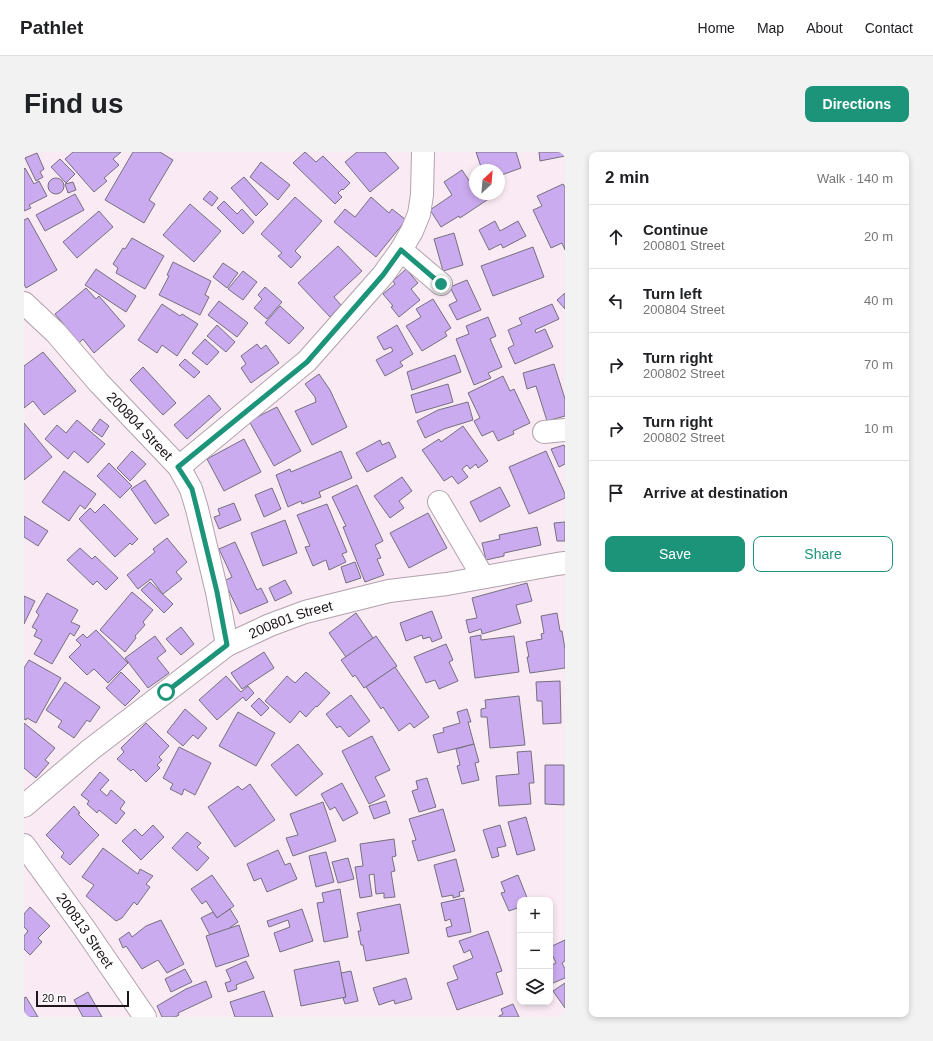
<!DOCTYPE html>
<meta charset="utf-8">
<style>
body{margin:0;font-family:Arial,sans-serif;background:#f2f2f2;color:#202124}
.controls{position:absolute;right:12px;bottom:12px;display:grid;overflow:hidden;border-radius:8px;box-shadow:0 2px 6px #0003}
.controls button{width:36px;height:36px;display:grid;place-items:center;padding:0;border:0;border-bottom:1px solid #e0e0e0;background:#fff;color:#202124;font:20px sans-serif}
.compass{position:absolute;left:445px;top:12px;width:36px;height:36px;border-radius:50%;background:#fff;box-shadow:0 2px 6px #0003;rotate:26deg}
.scale{position:absolute;left:12px;bottom:10px;width:93px;box-sizing:border-box;padding-left:4px;border:2px solid #1d171b;border-top:0;font-size:11px;line-height:14px;white-space:nowrap;color:#1d171b;-webkit-text-stroke:3px #fffbfd;paint-order:stroke}
.stop{position:absolute;width:12px;height:12px;margin:-9px;border:3px solid #1c947a;border-radius:50%;background:#fff}
.stop.end{background:#1c947a;border-color:#fff;box-shadow:0 1px 4px #0008}
.list{margin:0;padding:0;list-style:none}
h2{display:flex;justify-content:space-between;align-items:center;height:52px;margin:0;padding:0 16px;font-size:17px}
h2 small{font-size:13px;font-weight:400;color:#757577}
.list li{display:grid;grid-template-columns:26px 1fr auto;gap:12px;align-items:center;box-sizing:border-box;height:64px;padding:0 16px;border-top:1px solid #e0e0e0}
.list b{display:block;font-size:15px;white-space:nowrap}
.list p{margin:0;font-size:13px;white-space:nowrap;color:#757577}
.list em{font-size:13px;font-style:normal;color:#757577}
.actions{display:flex;gap:8px;padding:12px 16px}
.actions a{flex:1;padding:9px 0;border:1px solid #1c947a;border-radius:8px;text-align:center;font-size:14px;color:#1c947a}
.actions .main{background:#1c947a;color:#fff}
.icon{flex:none;width:22px;height:22px;fill:none;stroke:currentColor;stroke-width:2;stroke-linecap:round;stroke-linejoin:round}
.map{position:relative;flex:none;width:541px;height:865px;overflow:hidden;border-radius:8px}
header{display:flex;align-items:center;gap:24px;box-sizing:border-box;height:56px;padding:0 20px;background:#fff;border-bottom:1px solid #e0e0e0}
header strong{font-size:19px}
nav{display:flex;gap:22px;margin-inline-start:auto;font-size:14px}
.intro{display:flex;align-items:center;justify-content:space-between;box-sizing:border-box;height:96px;padding:0 24px}
h1{margin:0;font-size:28px}
.button{padding:10px 18px;border-radius:8px;background:#1c947a;color:#fff;font-size:14px;font-weight:700}
main{display:flex;gap:24px;padding:0 24px}
aside{flex:1;background:#fff;border-radius:8px;box-shadow:0 2px 6px #0003}
.map>svg:first-child{display:block}
</style>
<header>
<strong>Pathlet</strong>
<nav><a>Home</a><a>Map</a><a>About</a><a>Contact</a></nav>
</header>
<div class="intro"><h1>Find us</h1><a class="button">Directions</a></div>
<main>
<div class="map">
<svg width="541" height="865" viewBox="0 0 541 865">
<rect width="100%" height="100%" fill="#faeaf4"/>
<g fill="#cbabef" stroke="#76707e">
<path d="M49 0H97L89 7 95 13 80 26 83 29 70 40 41 7Z"/>
<path d="M109 0H136L149 8 125 48 131 52 120 71 81 48Z"/>
<path d="M281 0 292 10 299 4 326 31 319 38 318 37 314 41 318 45 311 52 269 11Z"/>
<path d="M333 0H361L375 16 346 40 321 10Z"/>
<path d="M452 0H492L497 16 475 24V18H458Z"/>
<path d="M515 0H541V4L516 9Z"/>
<path d="M13 1 20 17 16 20 19 25 12 29 1 6Z"/>
<path d="M36 7 51 22 42 31 27 15Z"/>
<path d="M237 10 266 33 254 48 226 25Z"/>
<path d="M1 16 10 32 15 29 23 44 5 53 7 56 0 59V17Z"/>
<path d="M438 18 448 33 451 30V42H463L466 46 436 66 435 64 417 75 406 58 428 43 420 30Z"/>
<path d="M220 25 244 52 232 64 207 36Z"/>
<circle cx="32" cy="34" r="8"/>
<path d="M49 30 52 38 44 41 41 32Z"/>
<path d="M539 32 541 35V98L538 91 527 96 509 58 518 54 513 44Z"/>
<path d="M186 39 194 46 188 54 179 47Z"/>
<path d="M51 42 60 58 21 79 12 63Z"/>
<path d="M271 45 298 69 271 99 277 105 267 116 254 104 258 101 237 82Z"/>
<path d="M347 45 365 61 368 57 382 68 352 105 310 70 321 57 331 65Z"/>
<path d="M200 49 213 62 218 57 230 70 219 82 193 56Z"/>
<path d="M166 52 197 79 170 110 139 83Z"/>
<path d="M75 59 89 75 53 106 39 90Z"/>
<path d="M4 66 33 118 2 136 0 132V68Z"/>
<path d="M471 69 476 79 494 69 502 84 479 96 477 92 465 98 455 78Z"/>
<path d="M430 81 439 113 419 119 410 87Z"/>
<path d="M108 86 140 104 121 137 92 121 94 116 89 112 99 96 101 97Z"/>
<path d="M314 94 338 119 310 145 317 153 306 165 274 131Z"/>
<path d="M509 95 520 125 469 144 457 114Z"/>
<path d="M149 110 187 129 181 143 185 145 176 163 135 143 145 124 143 123Z"/>
<path d="M199 111 214 121 203 136 189 125Z"/>
<path d="M72 117 112 144 102 160 61 133Z"/>
<path d="M382 117 394 131 387 137 396 148 375 165 367 155 369 154 359 142 371 132 369 129Z"/>
<path d="M219 119 233 130 219 148 204 137Z"/>
<path d="M443 128 457 158 433 168 425 153 433 149 426 135Z"/>
<path d="M241 135 258 150 243 167 230 156 238 147 234 143Z"/>
<path d="M62 136 72 147 75 144 101 174 70 201 59 187 55 191 31 162Z"/>
<path d="M541 141V157L533 148Z"/>
<path d="M409 147 427 176 421 180 423 184 398 199 382 174 397 165 392 157Z"/>
<path d="M195 149 224 171 213 185 184 163Z"/>
<path d="M138 152 156 164 158 162 174 172 153 204 138 193 133 201 114 188Z"/>
<path d="M528 152 535 167 511 178 512 181 521 177 529 195 491 212 484 196 490 193 484 178 498 172 495 166Z"/>
<path d="M256 154 280 176 265 192 241 171Z"/>
<path d="M464 165 472 184 466 187 478 215 464 221 467 226 450 233 432 187 445 182 442 174Z"/>
<path d="M193 173 211 190 202 200 183 184Z"/>
<path d="M373 173 389 202 376 210 379 214 361 224 352 208 369 199 367 195 360 198 353 185Z"/>
<path d="M181 187 195 200 183 213 168 201Z"/>
<path d="M233 192 237 197 242 193 255 211 227 231 217 216 222 212 217 204Z"/>
<path d="M19 200 52 239 20 263 9 249 0 256V214Z"/>
<path d="M431 203 437 220 388 238 383 220Z"/>
<path d="M161 207 176 220 170 226 155 213Z"/>
<path d="M530 212 541 247V264L523 269 512 234 503 237 499 221Z"/>
<path d="M119 215 152 251 139 263 106 228Z"/>
<path d="M295 222 306 238 323 275 288 293 271 259 292 250 291 245 281 232Z"/>
<path d="M479 224 486 239 490 237 506 271 489 279 490 282 474 289 469 279 458 284 450 269 456 266 444 241Z"/>
<path d="M424 232 429 250 392 261 387 243Z"/>
<path d="M185 243 197 257 163 287 150 273Z"/>
<path d="M444 250 449 268 420 277 401 286 393 269 414 258Z"/>
<path d="M253 255 277 299 250 314 225 269Z"/>
<path d="M76 267 85 274 78 285 68 278Z"/>
<path d="M53 268 81 292 64 311 50 299 44 307 21 287 33 273 42 281Z"/>
<path d="M0 271 28 305 0 328Z"/>
<path d="M439 274 464 309 454 316 452 312 446 317 443 313 438 317 444 325 434 332 428 324 420 329 398 298 415 287 417 290Z"/>
<path d="M220 287 237 320 200 339 183 307Z"/>
<path d="M356 288 358 293 365 290 372 305 343 320 332 301Z"/>
<path d="M540 293 541 295V312L535 315 527 297Z"/>
<path d="M108 299 122 312 106 329 93 316Z"/>
<path d="M317 299 328 326 295 340 297 345 278 352 277 349 264 355 252 323 266 317 267 320Z"/>
<path d="M522 299 541 342V346L505 362 485 315Z"/>
<path d="M85 311 108 334 96 346 73 324Z"/>
<path d="M40 319 72 342 61 357 56 353 45 369 18 350Z"/>
<path d="M378 325 388 339 375 349 380 356 366 366 350 344Z"/>
<path d="M121 328 145 363 131 372 107 337Z"/>
<path d="M333 333 359 389 351 393 357 406 353 407 360 423 341 430 319 375 322 374 308 345Z"/>
<path d="M476 335 486 354 456 370 446 350Z"/>
<path d="M248 336 257 357 240 365 231 343Z"/>
<path d="M210 351 217 368 195 377 190 365 196 363 194 357Z"/>
<path d="M80 352 114 387 108 393 106 391 91 405 55 367 66 356 71 361Z"/>
<path d="M303 352 323 400 318 402 322 410 305 418 302 408 289 414 281 395 286 394 273 363Z"/>
<path d="M404 361 423 396 385 416 366 381Z"/>
<path d="M0 364 24 379 14 394 0 385Z"/>
<path d="M261 368 273 401 239 414 227 381Z"/>
<path d="M541 370V389H533L530 371Z"/>
<path d="M513 375 517 393 480 401V404L462 408 458 391 476 387 475 383Z"/>
<path d="M143 386 163 410 152 420 158 427 139 442 127 427 114 437 103 423 131 400 129 397Z"/>
<path d="M211 390 233 438 237 436 244 450 216 462 200 429 208 425 195 397Z"/>
<path d="M56 396 68 407 71 404 94 426 82 438 73 429 69 433 43 408Z"/>
<path d="M331 410 337 426 322 431 317 415Z"/>
<path d="M261 428 268 441 251 449 245 436Z"/>
<path d="M126 430 149 452 140 461 117 438Z"/>
<path d="M503 431 508 449 492 453 497 471 458 482 457 477 445 481 442 468 453 466 448 446Z"/>
<path d="M108 440 129 458 119 470 121 473 111 484 112 486 101 500 76 478Z"/>
<path d="M23 441 54 458 47 470 56 474 50 484 46 481 28 512 10 502 18 488 10 484 13 478 8 475 15 463 12 460Z"/>
<path d="M0 444 11 449 0 472Z"/>
<path d="M408 459 418 486 408 490 406 485 399 487 398 483 382 489 376 471Z"/>
<path d="M332 461 349 486 322 505 305 481Z"/>
<path d="M533 461 536 479H538L541 497V516L506 521 503 505H505L502 490 518 487 517 482 520 481 517 464Z"/>
<path d="M157 475 170 492 157 503 142 487Z"/>
<path d="M72 478 104 511 84 531 70 517 63 523 45 505 57 493 52 488 59 482 63 486Z"/>
<path d="M457 483V488L490 484 495 520 451 526 446 485Z"/>
<path d="M131 484 142 499 133 506 145 521 124 536 101 506Z"/>
<path d="M352 484 373 514 340 536 331 523 329 525 317 508Z"/>
<path d="M422 492 429 508 425 510 434 529 415 537 411 528 402 531 390 505Z"/>
<path d="M240 500 250 516 218 537 207 521Z"/>
<path d="M5 508 37 526 12 571 3 566 2 568 0 567V516Z"/>
<path d="M371 515 405 565 390 576 386 571 375 579 359 555 357 557 342 535Z"/>
<path d="M97 520 116 539 101 554 82 536Z"/>
<path d="M282 520 306 541 293 555 292 554 282 565 276 559 266 571 241 549 263 524 271 531Z"/>
<path d="M202 524 217 540 224 534 230 541 222 549 219 545 193 568 175 548Z"/>
<path d="M536 529 537 571 519 572 518 549H513L512 530Z"/>
<path d="M41 530 76 555 66 570 63 568 50 586 34 575 38 569 22 558Z"/>
<path d="M327 543 346 569 325 585 316 574 313 576 302 562Z"/>
<path d="M495 544 501 593 466 596 463 565H457V557L462 556 461 548Z"/>
<path d="M235 546 245 556 237 564 227 554Z"/>
<path d="M161 557 183 576 174 587 169 583 159 594 143 580Z"/>
<path d="M443 557 447 570H444L450 592 414 601 409 583 420 580 419 576 436 571 433 560Z"/>
<path d="M214 560 251 581 232 614 195 594Z"/>
<path d="M0 571 31 596 21 608 25 611 12 626 0 616Z"/>
<path d="M122 571 145 594 135 605 138 608 133 613 136 616 122 630 109 617 107 619 93 607 100 600 97 596Z"/>
<path d="M348 584 366 618 351 625 361 644 345 652 318 599Z"/>
<path d="M274 592 299 622 272 644 247 613Z"/>
<path d="M450 592 455 610 451 611 455 628 438 632 433 614 436 613 432 597Z"/>
<path d="M155 595 187 611 171 643 160 637 158 643 146 637 149 632 139 626Z"/>
<path d="M507 599 510 631H505L507 652 475 654 472 624 495 622 493 600Z"/>
<path d="M521 613H540V653L521 652Z"/>
<path d="M76 620 85 628 76 638 83 644 87 638 101 650 96 657 101 661 92 672 75 658 73 661 63 652 65 649 57 643Z"/>
<path d="M403 626 412 655 395 660 388 639 394 637 392 629Z"/>
<path d="M318 631 334 661 319 669 311 655 306 658 297 642Z"/>
<path d="M226 632 251 668 211 695 184 655 214 634 218 638Z"/>
<path d="M362 649 366 661 350 667 345 654Z"/>
<path d="M299 650 312 689 269 704 262 686 274 683 266 662Z"/>
<path d="M50 654 56 661 54 662 75 683 46 713 37 705 40 701 22 683Z"/>
<path d="M419 657 431 699 394 709 388 689 392 688 385 667Z"/>
<path d="M502 665 511 698 493 703 484 670Z"/>
<path d="M129 673 140 685 117 708 98 689 111 677 118 684Z"/>
<path d="M476 673 482 694 473 696 475 704 468 706 459 678Z"/>
<path d="M163 680 177 691 173 695 185 706 173 719 148 696Z"/>
<path d="M370 687 372 704 368 705 371 719 367 720 371 745 360 746V741L352 742 350 722 345 723 348 744 336 746 331 715 339 714 336 692Z"/>
<path d="M79 696 114 722 116 717 129 724 122 732 126 735 113 753 110 750 98 766 92 769 62 744 70 733 58 725Z"/>
<path d="M254 698 261 713 266 711 273 727 243 740 237 726 230 729 223 712Z"/>
<path d="M302 700 310 730 292 735 285 704Z"/>
<path d="M324 706 330 727 314 731 308 710Z"/>
<path d="M432 707 440 739 435 740 436 744 429 746V743L418 745 410 713Z"/>
<path d="M188 723 210 754 193 766 182 749 178 752 167 737Z"/>
<path d="M494 723 504 748H496V755L485 759 477 741 481 740 477 730Z"/>
<path d="M316 737 324 785 300 790 293 751 300 750 298 741Z"/>
<path d="M440 746 447 780 424 785 422 776 428 774 426 767 421 769 417 751Z"/>
<path d="M376 752 385 801 342 809 339 793H337L334 779H337L333 761Z"/>
<path d="M6 755 26 774 14 786 18 790 6 803 0 797V784L4 779 0 775V762Z"/>
<path d="M206 757 214 770 204 777 186 783 177 766 189 760 193 766Z"/>
<path d="M278 757 289 789 256 800 250 781 266 775 264 768 245 775 243 769Z"/>
<path d="M137 768 160 812 143 821 134 808 118 817 102 794 99 796 95 787 105 780 108 785 122 774Z"/>
<path d="M215 773 225 804 192 815 182 784Z"/>
<path d="M464 779 478 819 472 821 479 842 433 858 423 831 434 827 429 814 449 806 446 798 440 801 435 789Z"/>
<path d="M541 788V809L538 811 541 817V826L529 831 526 824V814L532 811 526 798V795Z"/>
<path d="M222 809 230 826 212 833 213 837 204 840 201 831 207 829 202 818Z"/>
<path d="M315 809 322 845 277 854 270 818Z"/>
<path d="M161 817 168 830 147 840 141 827Z"/>
<path d="M327 819 334 849 321 852 319 846 322 845 317 821Z"/>
<path d="M382 826 388 847 371 852 370 848 355 853 349 836Z"/>
<path d="M182 829 188 845 154 861 155 863 151 865H138L133 854 162 837Z"/>
<path d="M541 831V856L529 839Z"/>
<path d="M240 839 249 865H211L206 850Z"/>
<path d="M64 840 78 865H59L50 848Z"/>
<path d="M2 845 14 865H1L0 864V846Z"/>
<path d="M489 852 495 865H475V864L479 862 477 857Z"/>
</g>
<g fill="none" stroke-linecap="round" stroke-linejoin="round">
<defs>
<g id="minor">
<path d="M377 98 417 132"/>
<path id="s1" d="M0 151 32 181 75 231 155 315 167 337 173 357 193 440 203 493"/>
<path d="M520 280 541 278"/>
<path d="M155 315 283 209 359 123 377 98 388 79 395 62 398 43 399 0"/>
<path d="M415 350 459 425"/>
<path id="s2" d="M0 654 66 598 203 493 246 473 281 460 365 439 423 432 533 412 541 411"/>
<path id="s3" d="M0 693 60 776 121 865"/>
</g>
</defs>
<use href="#minor" stroke="#b1a2ac" stroke-width="24"/>
<use href="#minor" stroke="#fff" stroke-width="22"/>
</g>
<g fill="none" stroke-linecap="round" stroke-linejoin="round">
<path stroke="#1c947a" stroke-width="5" d="M142 540 203 493 193 440 173 357 168 337 154 315 283 210 359 123 377 98 417 132"/>
</g>
<g text-anchor="middle" stroke-width="3.5" stroke-linejoin="round" paint-order="stroke">
<g font-size="14" fill="#1d171b" stroke="#fffbfd">
<text dy="5" stroke="none"><textPath href="#s1" startOffset="169">200804 Street</textPath></text>
<text dy="5" stroke="none"><textPath href="#s2" startOffset="328">200801 Street</textPath></text>
<text dy="5" stroke="none"><textPath href="#s3" startOffset="105">200813 Street</textPath></text>
</g>
</g>
</svg>
<div class="controls">
<button>+</button>
<button>−</button>
<button><svg class="icon" aria-label="layers" viewBox="0 0 24 24"><path d="M12 4l9 5-9 5-9-5zM3 14l9 5 9-5"/></svg></button>
</div>
<svg class="compass" viewBox="-18 -18 36 36"><path d="M0-13l5 13h-10z" fill="#e53935"/><path d="M0 13l5-13h-10z" fill="#757577"/></svg>
<div class="scale">20 m</div>
<div class="stop" style="left:142px;top:540px"></div>
<div class="stop end" style="left:417px;top:132px"></div>
</div>
<aside>
<h2>2 min<small>Walk · 140 m</small></h2>
<ul class="list">
<li><svg class="icon" aria-label="ahead" viewBox="0 0 24 24"><path d="M12 20V5M6 11l6-6 6 6"/></svg><div><b>Continue</b><p>200801 Street</p></div><em>20 m</em></li>
<li><svg class="icon" aria-label="left" viewBox="0 0 24 24"><path d="M17 20v-9H6M10 6l-5 5 5 5"/></svg><div><b>Turn left</b><p>200804 Street</p></div><em>40 m</em></li>
<li><svg class="icon" aria-label="right" viewBox="0 0 24 24"><path d="M7 20v-9h11M14 6l5 5-5 5"/></svg><div><b>Turn right</b><p>200802 Street</p></div><em>70 m</em></li>
<li><svg class="icon" aria-label="right" viewBox="0 0 24 24"><path d="M7 20v-9h11M14 6l5 5-5 5"/></svg><div><b>Turn right</b><p>200802 Street</p></div><em>10 m</em></li>
<li><svg class="icon" aria-label="arrive" viewBox="0 0 24 24"><path d="M6 21V4h12l-3 4 3 4H6"/></svg><div><b>Arrive at destination</b></div></li>
</ul>
<div class="actions"><a class="main">Save</a><a>Share</a></div>
</aside>
</main>
